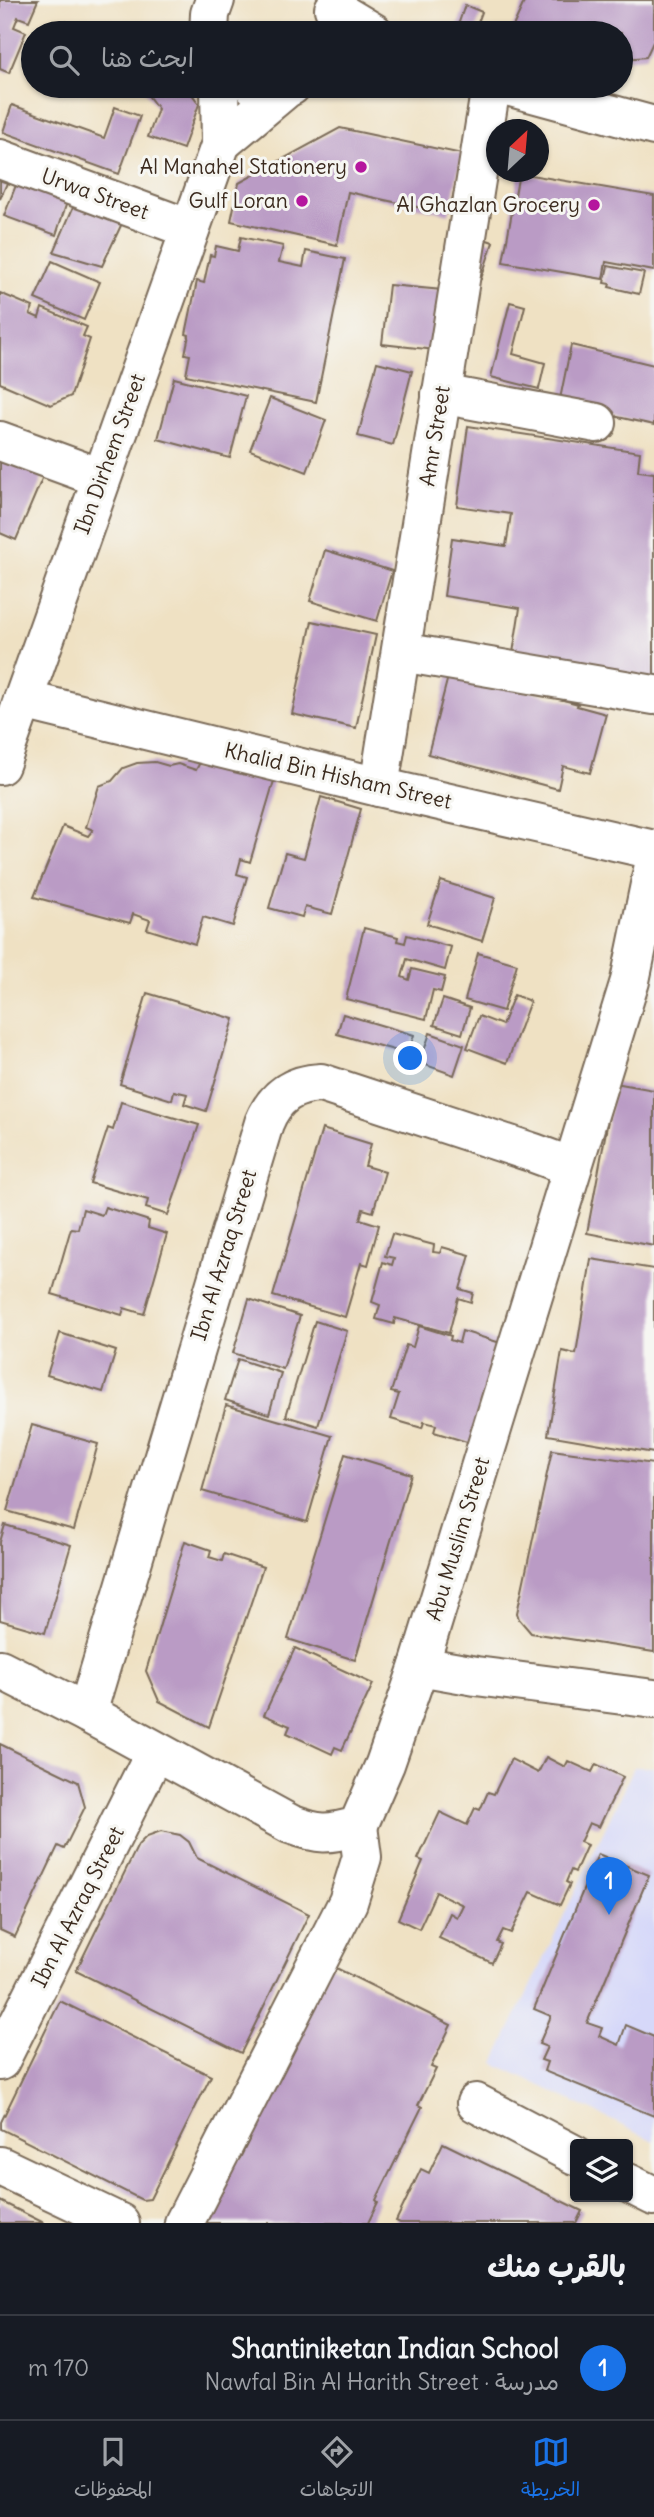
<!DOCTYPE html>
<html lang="ar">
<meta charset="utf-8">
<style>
body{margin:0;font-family:Delius,"Playpen Sans Arabic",sans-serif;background:#242831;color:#f1f3f6;direction:rtl}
.controls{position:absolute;right:21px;bottom:21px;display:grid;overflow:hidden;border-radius:7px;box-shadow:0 2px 5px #0004}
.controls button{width:63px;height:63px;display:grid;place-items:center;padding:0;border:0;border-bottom:2px solid #363941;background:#171b24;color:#f1f3f6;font:35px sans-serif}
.compass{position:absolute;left:486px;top:119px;width:63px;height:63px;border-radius:50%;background:#171b24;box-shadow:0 2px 5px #0004;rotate:26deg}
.you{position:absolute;left:411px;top:1059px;width:24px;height:24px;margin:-18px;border:5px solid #fff;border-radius:50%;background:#1a73e8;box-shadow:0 0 0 10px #1a73e833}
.badge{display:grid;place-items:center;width:46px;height:46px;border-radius:50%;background:#1a73e8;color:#fff;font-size:23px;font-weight:700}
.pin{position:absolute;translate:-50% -58px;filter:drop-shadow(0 2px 4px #0008)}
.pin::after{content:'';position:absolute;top:37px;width:24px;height:21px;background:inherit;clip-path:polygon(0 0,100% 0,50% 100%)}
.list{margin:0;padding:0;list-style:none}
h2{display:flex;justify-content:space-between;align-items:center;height:91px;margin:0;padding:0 28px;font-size:30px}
h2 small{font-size:23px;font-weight:400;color:#9ea1a6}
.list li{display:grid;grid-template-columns:46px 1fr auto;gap:21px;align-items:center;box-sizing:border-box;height:105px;padding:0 28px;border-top:2px solid #363941}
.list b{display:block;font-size:26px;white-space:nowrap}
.list p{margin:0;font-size:23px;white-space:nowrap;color:#9ea1a6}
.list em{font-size:23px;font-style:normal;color:#9ea1a6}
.icon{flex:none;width:38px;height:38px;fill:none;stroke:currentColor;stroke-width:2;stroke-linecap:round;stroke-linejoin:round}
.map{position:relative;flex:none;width:654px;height:2223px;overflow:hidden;direction:ltr}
.search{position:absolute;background:#171b24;box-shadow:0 2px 5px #0004;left:21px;right:21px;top:21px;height:77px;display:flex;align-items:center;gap:18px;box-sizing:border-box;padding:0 24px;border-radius:38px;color:#9ea1a6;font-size:26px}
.sheet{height:196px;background:#171b24}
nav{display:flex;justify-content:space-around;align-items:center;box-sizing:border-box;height:98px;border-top:2px solid #363941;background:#171b24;font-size:19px;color:#9ea1a6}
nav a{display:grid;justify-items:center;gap:4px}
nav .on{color:#1a73e8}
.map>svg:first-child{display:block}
</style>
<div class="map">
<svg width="654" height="2223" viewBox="0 0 654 2223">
<rect width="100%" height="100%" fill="#f6f6f2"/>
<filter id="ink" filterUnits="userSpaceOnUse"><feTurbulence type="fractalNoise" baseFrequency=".0143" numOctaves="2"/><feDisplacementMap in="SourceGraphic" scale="14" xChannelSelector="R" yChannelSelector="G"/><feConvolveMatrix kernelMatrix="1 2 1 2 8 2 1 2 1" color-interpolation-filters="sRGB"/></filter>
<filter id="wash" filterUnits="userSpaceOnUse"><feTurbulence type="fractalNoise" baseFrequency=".00686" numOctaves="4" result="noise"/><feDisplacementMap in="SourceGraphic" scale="28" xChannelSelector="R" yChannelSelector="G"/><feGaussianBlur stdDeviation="1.57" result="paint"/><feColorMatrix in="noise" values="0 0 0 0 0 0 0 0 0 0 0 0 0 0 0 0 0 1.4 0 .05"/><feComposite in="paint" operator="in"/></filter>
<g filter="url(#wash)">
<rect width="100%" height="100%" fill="#efe1c3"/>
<path fill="#d6d8f9" d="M634 1767H654V2141L494 2063Z"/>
<g id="blocks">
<g fill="#ba9bc5">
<path d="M0 0H38L29 21 18 17 14 27 26 32 9 73 0 69Z"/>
<path d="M525 0H654V40L646 57 626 59 621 57V33H510Z"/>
<path d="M465 5 482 12 474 33 457 28Z"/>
<path d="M64 21 103 33H60Z"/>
<path d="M141 86H186L199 104 183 149 148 137 158 109Z"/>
<path d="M12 105 104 138 115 107 140 116 119 174 3 132Z"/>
<path d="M340 128 462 154 449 214 348 192 337 245 231 221 239 183Z"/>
<path d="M0 168 11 174 0 199Z"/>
<path d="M519 173 654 196V271L606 262 603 279 503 262Z"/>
<path d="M18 180 68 199 56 235 4 216Z"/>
<path d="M75 203 124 219 102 266 54 252Z"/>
<path d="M241 237 283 246 279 262 303 267 306 251 345 259 316 402 186 375 190 355 185 354 189 335 186 334 197 281 204 283 210 255 214 256 216 246 238 251Z"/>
<path d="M478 237 493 242 481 279 466 274Z"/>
<path d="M52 261 100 282 84 320 35 299Z"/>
<path d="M608 266 644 273 639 294 609 287 610 284 604 283Z"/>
<path d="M389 285 442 290 435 350 382 344Z"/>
<path d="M0 293 33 307 30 314 39 318 42 308 87 327 83 336 90 339 71 396 51 405 0 383Z"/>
<path d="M510 302 525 306 513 354 545 363 539 389 491 377Z"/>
<path d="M571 345 654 365V425L559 404Z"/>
<path d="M377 362 412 371 393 445 358 436Z"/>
<path d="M174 378 246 396 230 458 158 439Z"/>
<path d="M270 398 326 420 307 472 250 450Z"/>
<path d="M468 426 640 452 638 471 654 473V687L511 666 520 608 444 596 452 538 506 546 511 514 457 506Z"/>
<path d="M0 456 44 474 16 540 0 533Z"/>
<path d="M325 550 392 571 377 621 310 601Z"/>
<path d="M312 621 376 635 356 728 292 714Z"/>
<path d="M450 669 578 704 577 706 606 714 590 773 563 766 558 789 428 754Z"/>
<path d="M205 753 276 774 250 862 241 859 237 874 247 877 233 926 203 917 195 944 147 929 150 920 133 914 130 923 34 897 63 826 88 836 93 830 86 827 99 786 112 781 123 768 137 763 155 762 169 766 178 764 196 770Z"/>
<path d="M321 797 361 809 332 914 305 907 302 917 269 908 285 853 304 858Z"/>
<path d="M441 881 495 898 482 941 427 924Z"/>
<path d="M364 928 398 937 397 941 405 943 407 935 451 947 445 970 407 959 402 977 409 980 412 969 445 977 441 992 433 990 426 1019 346 999Z"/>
<path d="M478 953 517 964 503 1011 465 1000Z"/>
<path d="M147 993 234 1019 206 1111 184 1104 187 1094 174 1091 172 1100 120 1084Z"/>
<path d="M514 995 530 1001 507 1063 467 1048 479 1016 502 1025Z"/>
<path d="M443 999 470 1008 462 1034 434 1025Z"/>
<path d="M343 1014 414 1035 408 1054 337 1034Z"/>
<path d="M430 1033 464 1045 454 1075 420 1063Z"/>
<path d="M615 1083 654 1090V1246L587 1233Z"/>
<path d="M121 1102 199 1125 168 1215 146 1208 148 1200 90 1183 108 1128 113 1130Z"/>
<path d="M322 1129 371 1144 365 1166 385 1172 373 1212 363 1209 360 1219 379 1225 368 1265 361 1263 345 1317 273 1296Z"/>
<path d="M105 1207 149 1221 148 1228 167 1234 144 1314 124 1308 122 1315 52 1294 71 1228 78 1229 83 1209 102 1215Z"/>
<path d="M392 1234 434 1245 433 1252 440 1253 442 1247 470 1255 460 1289 473 1293 471 1302 458 1298 449 1333 395 1318 394 1324 376 1319 380 1305 372 1302 383 1262 392 1265 394 1258 385 1256Z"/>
<path d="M591 1259 654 1269V1453L548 1435 562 1351 576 1354Z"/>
<path d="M249 1299 300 1316 283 1369 233 1353Z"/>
<path d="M315 1321 347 1331 318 1426 286 1416Z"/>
<path d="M419 1326 451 1336 450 1340 459 1343 462 1331 507 1345 477 1445 434 1432 436 1425 424 1422 422 1428 391 1419 399 1394 391 1392 406 1345 413 1347Z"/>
<path d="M60 1333 116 1351 103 1392 47 1375Z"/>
<path d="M238 1359 281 1373 269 1414 225 1400Z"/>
<path d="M226 1405 332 1436 307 1522 202 1491Z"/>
<path d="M32 1425 98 1444 74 1530 7 1511Z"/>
<path d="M552 1450 654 1464V1652L531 1633 519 1619 517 1613Z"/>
<path d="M345 1454 411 1474 355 1660 288 1639Z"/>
<path d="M5 1525 71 1545 45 1633 0 1620V1542Z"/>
<path d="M185 1541 211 1550 209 1557 222 1561 224 1554 263 1567 209 1727 159 1701 146 1671Z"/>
<path d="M295 1648 373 1684 342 1750 335 1747 332 1754 287 1733 290 1726 264 1715Z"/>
<path d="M0 1744 78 1782 85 1807 64 1849 58 1846 15 1937 0 1930Z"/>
<path d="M546 1757 565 1767 568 1761 592 1772 596 1764 623 1777 599 1827 589 1823 580 1842 587 1845 575 1872 571 1870 566 1882 570 1884 560 1905 531 1892 511 1933 503 1930 497 1942 501 1944 492 1963 439 1938 450 1913 457 1917 463 1905 436 1892 419 1929 398 1919 423 1861 418 1859 440 1812 467 1825 475 1808 480 1810 488 1792 494 1794 511 1759 538 1773Z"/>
<path d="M161 1831 180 1835 189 1842 197 1858 309 1914 241 2053 76 1971 138 1845 147 1836Z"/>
<path d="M598 1854 649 1875 587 2023 602 2028 599 2036 619 2045 626 2025 654 2037V2116L544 2071 547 2062 541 2060 547 2047 539 2044 551 2016 534 2009Z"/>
<path d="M326 1963 451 2025 431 2067 436 2069 418 2105 422 2107 376 2200 378 2202 368 2223H199L232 2155 240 2158 249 2140 241 2136Z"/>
<path d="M60 2001 211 2076 150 2199 142 2200 1 2129V2122Z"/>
<path d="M443 2143 582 2211 576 2223H400L396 2221 421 2169 429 2173Z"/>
<path d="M0 2201 44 2223H0Z"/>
</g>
</g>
</g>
<g filter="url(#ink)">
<use href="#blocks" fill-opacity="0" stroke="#7a6a58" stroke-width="2"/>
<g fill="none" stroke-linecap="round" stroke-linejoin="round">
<defs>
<g id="minor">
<path d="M221 143 288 87"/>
<path d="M0 159 190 229"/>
<path d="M441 394 597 423"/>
<path d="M0 441 101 478"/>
<path d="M401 652 654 695"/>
<path d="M23 700 379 787 654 850"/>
<path d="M0 765 221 143 220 86"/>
<path d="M379 787 491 86"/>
<path d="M419 1666 476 1676 654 1699"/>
<path d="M0 1669 87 1713 290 1824C320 1835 327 1835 358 1826L385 1764 419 1666 630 981 654 865"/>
<path d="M87 1713 264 1123C275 1096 293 1084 321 1083L534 1153 572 1167"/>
<path d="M0 2061 155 1752"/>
<path d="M476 2103 575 2155"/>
<path d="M0 2166 120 2223"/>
<path d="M628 2183 654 2196"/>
<path d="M184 2223 348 1902 362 1857 358 1826"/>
</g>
<g id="major">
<path d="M334 9 374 33"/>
<path d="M209 33 210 14 215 0"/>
<path d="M254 86 275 88 291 86"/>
<path d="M507 86 654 126"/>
</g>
</defs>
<use href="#minor" stroke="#7a6a58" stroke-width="42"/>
<use href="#major" stroke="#7a6a58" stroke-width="42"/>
<use href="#minor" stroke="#fff" stroke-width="38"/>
<use href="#major" stroke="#fff" stroke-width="38"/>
</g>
</g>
<g fill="#b5179e" stroke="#f6f6f2" stroke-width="2.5">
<circle cx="361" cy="167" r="7"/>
<circle cx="302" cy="201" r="7"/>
<circle cx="594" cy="205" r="7"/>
</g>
<g text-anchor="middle" stroke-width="6" stroke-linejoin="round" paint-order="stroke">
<g font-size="21" fill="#3b2a1e" stroke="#f6f6f2" text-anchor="end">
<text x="347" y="174">Al Manahel Stationery</text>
<text x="288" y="208">Gulf Loran</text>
<text x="580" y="212">Al Ghazlan Grocery</text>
</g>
<g font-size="21" fill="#3b2a1e" stroke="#f6f6f2">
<text transform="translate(95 194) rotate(20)" y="7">Urwa Street</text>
<text transform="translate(435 436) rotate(-81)" y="7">Amr Street</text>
<text transform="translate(110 454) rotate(-70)" y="7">Ibn Dirhem Street</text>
<text transform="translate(338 776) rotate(13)" y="7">Khalid Bin Hisham Street</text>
<text transform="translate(224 1255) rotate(-73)" y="7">Ibn Al Azraq Street</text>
<text transform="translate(458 1539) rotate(-73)" y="7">Abu Muslim Street</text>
<text transform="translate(78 1907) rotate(-63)" y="7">Ibn Al Azraq Street</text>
</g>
</g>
</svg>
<div class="controls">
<button><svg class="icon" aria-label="layers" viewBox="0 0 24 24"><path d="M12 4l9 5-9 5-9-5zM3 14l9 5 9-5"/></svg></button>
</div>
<svg class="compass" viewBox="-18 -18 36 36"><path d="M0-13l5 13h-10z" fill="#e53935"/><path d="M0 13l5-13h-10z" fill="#9ea1a6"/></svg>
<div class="you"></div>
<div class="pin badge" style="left:609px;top:1915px">1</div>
<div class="search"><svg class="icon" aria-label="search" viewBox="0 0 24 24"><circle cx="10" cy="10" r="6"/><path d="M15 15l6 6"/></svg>ابحث هنا</div>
</div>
<section class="sheet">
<h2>بالقرب منك<small></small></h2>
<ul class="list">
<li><span class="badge">1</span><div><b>Shantiniketan Indian School</b><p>مدرسة · Nawfal Bin Al Harith Street</p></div><em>170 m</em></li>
</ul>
</section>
<nav>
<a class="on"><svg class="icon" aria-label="map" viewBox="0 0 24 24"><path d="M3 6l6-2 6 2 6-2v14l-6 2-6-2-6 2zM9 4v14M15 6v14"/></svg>الخريطة</a>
<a><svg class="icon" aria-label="directions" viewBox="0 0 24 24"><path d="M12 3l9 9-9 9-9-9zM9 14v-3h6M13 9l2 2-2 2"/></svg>الاتجاهات</a>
<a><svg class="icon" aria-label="saved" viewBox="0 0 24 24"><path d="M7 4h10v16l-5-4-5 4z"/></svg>المحفوظات</a>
</nav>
